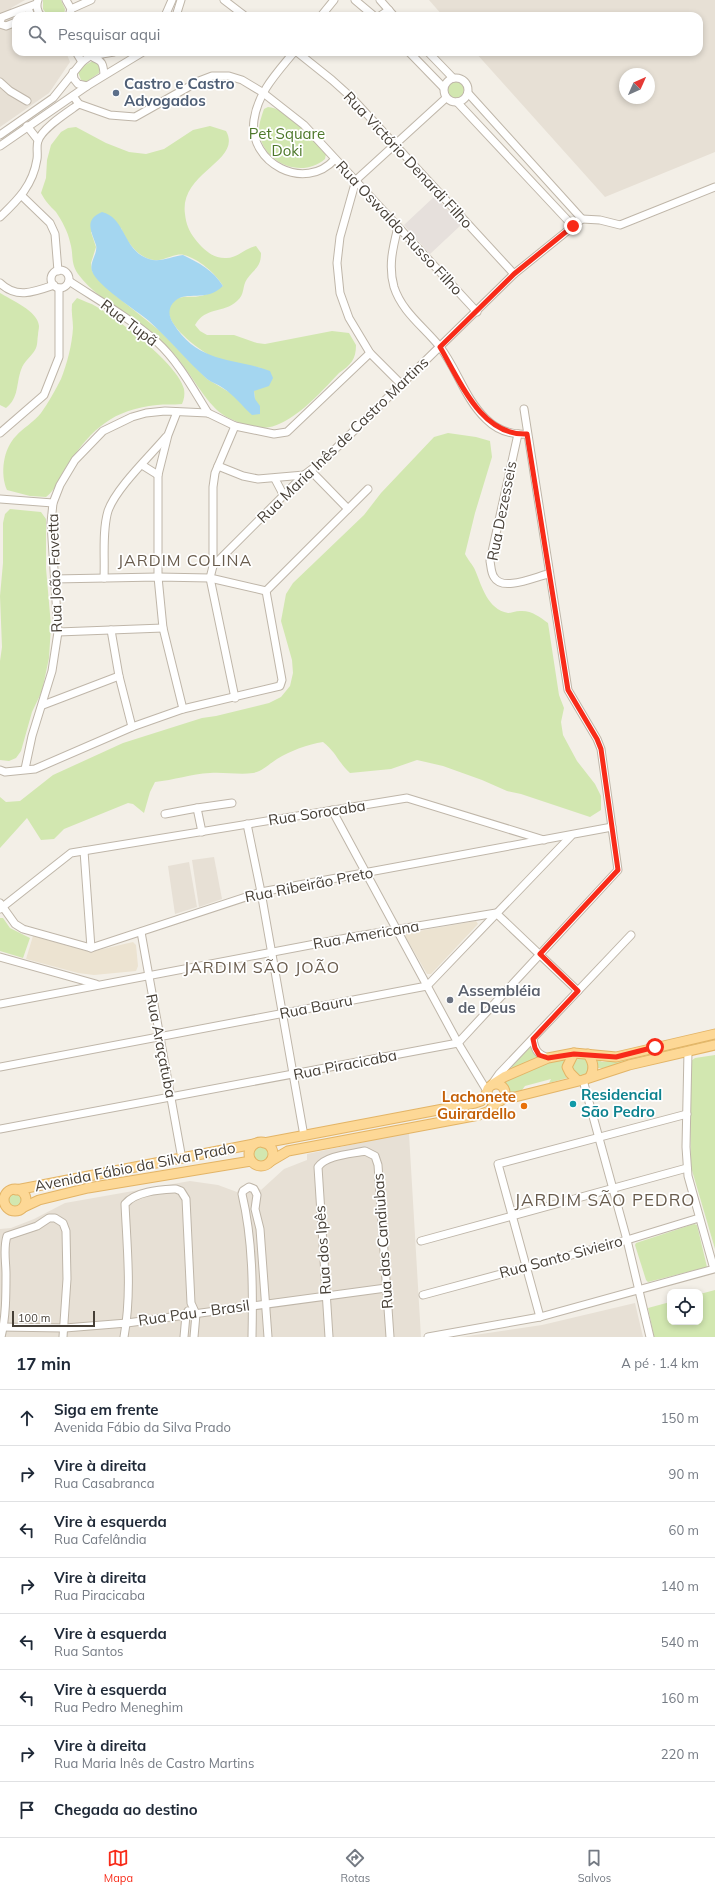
<!DOCTYPE html>
<html lang="pt">
<meta charset="utf-8">
<style>
body{margin:0;font-family:Mulish,sans-serif;background:#f6f6f7;color:#1f2937}
.controls{position:absolute;right:12px;bottom:12px;display:grid;overflow:hidden;border-radius:8px;box-shadow:0 2px 6px #0003}
.controls button{width:36px;height:36px;display:grid;place-items:center;padding:0;border:0;border-bottom:1px solid #e0e1e3;background:#fff;color:#1f2937;font:20px sans-serif}
.compass{position:absolute;left:619px;top:68px;width:36px;height:36px;border-radius:50%;background:#fff;box-shadow:0 2px 6px #0003;rotate:45deg}
.scale{position:absolute;left:12px;bottom:10px;width:83px;box-sizing:border-box;padding-left:4px;border:2px solid #463f36;border-top:0;font-size:11px;line-height:14px;white-space:nowrap;color:#463f36;-webkit-text-stroke:3px #fff;paint-order:stroke}
.stop{position:absolute;width:12px;height:12px;margin:-9px;border:3px solid #f82b19;border-radius:50%;background:#fff}
.stop.end{background:#f82b19;border-color:#fff;box-shadow:0 1px 4px #0008}
.list{margin:0;padding:0;list-style:none}
h2{display:flex;justify-content:space-between;align-items:center;height:52px;margin:0;padding:0 16px;font-size:17px}
h2 small{font-size:13px;font-weight:400;color:#747a83}
.list li{display:grid;grid-template-columns:26px 1fr auto;gap:12px;align-items:center;box-sizing:border-box;height:56px;padding:0 16px;border-top:1px solid #e0e1e3}
.list b{display:block;font-size:15px;white-space:nowrap}
.list p{margin:0;font-size:13px;white-space:nowrap;color:#747a83}
.list em{font-size:13px;font-style:normal;color:#747a83}
.icon{flex:none;width:22px;height:22px;fill:none;stroke:currentColor;stroke-width:2;stroke-linecap:round;stroke-linejoin:round}
.map{position:relative;flex:none;width:715px;height:1337px;overflow:hidden}
.search{position:absolute;background:#fff;box-shadow:0 2px 6px #0003;left:12px;right:12px;top:12px;height:44px;display:flex;align-items:center;gap:10px;box-sizing:border-box;padding:0 14px;border-radius:12px;color:#747a83;font-size:15px}
.sheet{height:500px;background:#fff}
nav{display:flex;justify-content:space-around;align-items:center;box-sizing:border-box;height:56px;border-top:1px solid #e0e1e3;background:#fff;font-size:11px;color:#747a83}
nav a{display:grid;justify-items:center;gap:2px}
nav .on{color:#f82b19}
.map>svg:first-child{display:block}
</style>
<div class="map">
<svg width="715" height="1337" viewBox="0 0 715 1337">
<rect width="100%" height="100%" fill="#f3efe7"/>
<g fill="#e7e0d5" fill-rule="evenodd">
<path d="M0 0H25L11 8 16 21V52H66L70 62 49 93 0 127Z"/>
<path d="M429 0H715V152L605 197 475 52H699V16H443ZM625 74H649V98H625Z"/>
<path d="M214 857 222 899 199 907 192 860Z"/>
<path d="M189 862 197 907 175 914 168 866Z"/>
<path d="M407 1133 409 1134 421 1337H0V1229L11 1228 34 1219 65 1203 190 1181 218 1185 237 1192 241 1186 249 1183 254 1184 261 1190 284 1169 307 1160V1154Z"/>
<path d="M635 1303 643 1337H461L542 1325Z"/>
</g>
<path fill="#e6e0dc" d="M435 196 461 225 430 254 404 225Z"/>
<g fill="#ece3d1">
<path d="M476 921 478 924 431 974H427L405 936 407 933Z"/>
<path d="M33 936 90 952 133 942 136 945 138 966 136 971 94 975 78 973 26 959Z"/>
</g>
<g fill="#d2e7b0" fill-rule="evenodd">
<path d="M43 0H61L65 9 64 16H48L43 9Z"/>
<path d="M93 61 99 64V73L86 82 81 80 78 72 85 65Z"/>
<circle cx="455" cy="90" r="9"/>
<path d="M268 107C285 107 315 142 326 154L325 159C301 180 261 162 259 130 259 123 262 115 264 109Z"/>
<path d="M210 126 226 131C243 161 179 172 185 214 186 224 189 231 195 239 203 249 212 258 225 258 237 259 245 248 256 246L261 253C261 267 255 268 247 279 242 286 245 295 237 301 223 314 206 306 195 325L200 331 207 335H234L257 343 265 344 332 331 349 333 356 345C356 359 351 365 339 373 321 392 290 428 262 428 250 427 232 421 222 414 206 403 189 371 175 355 148 322 104 308 78 274 70 262 74 255 70 242 68 232 62 221 56 212 50 206 45 201 41 193L46 178 47 160 51 145 61 132 68 128 76 127 106 143 129 152 146 154 164 149 193 130ZM121 228C127 243 141 262 159 260 167 259 176 253 184 255 199 259 215 273 223 286 216 289 208 295 200 296 192 298 184 295 176 299 150 315 200 351 213 357 228 363 246 365 261 368L254 391 255 399 229 392 207 379 160 331 115 295 97 278 92 271 91 263 96 247 91 232Z"/>
<path d="M0 293C11 300 38 311 39 326 39 329 38 332 38 335 37 340 38 345 35 350 31 357 24 361 21 370 16 384 19 398 6 408L0 405Z"/>
<path d="M77 298C83 301 91 303 97 307 119 320 178 364 184 389 185 395 184 399 182 404 173 405 165 404 157 405 112 410 93 428 68 464 60 475 57 489 46 497L30 496 7 490C0 474 3 449 16 436 23 428 34 422 41 413 48 403 55 391 61 379 67 364 72 345 73 328 73 320 71 312 72 304Z"/>
<path d="M448 433 476 437 490 441 492 457 475 513 465 554C468 560 473 565 475 570 482 586 487 609 508 613 511 613 516 611 520 611 531 610 540 617 548 623L559 695 564 708 561 722 563 735 577 761 595 784 601 796V810L590 817 521 794 507 791 482 780 443 766 417 760 391 769 350 773C338 762 336 752 323 742 308 744 290 751 277 759 269 764 263 771 253 773 240 775 224 772 210 773 191 774 174 780 155 782L150 792 144 813 133 804 128 803 64 829 54 839 41 840 27 818 0 848V797L6 802 20 801 53 775 123 743 202 718 216 716 269 703 281 697 290 686 293 673 292 660 281 621 286 594 293 583 364 515 381 493 434 437Z"/>
<path d="M10 509 41 512 46 519V568L51 626 49 658 42 691 32 712 21 751 16 758 9 761 0 760V661L2 647 0 596 3 563V523L5 514Z"/>
<path d="M0 918H3L10 928 30 938 23 958 0 951Z"/>
<path d="M715 1039V1042L603 1068H597L594 1060 595 1058 602 1062 618 1060Z"/>
<path d="M531 1046 538 1058 512 1068 511 1067Z"/>
<path d="M715 1055V1249L691 1167 690 1114 691 1061 695 1058Z"/>
<circle cx="581" cy="1067" r="9"/>
<path d="M566 1059 564 1069 567 1078 549 1083 551 1079 525 1086 522 1090 508 1094 503 1085C514 1072 549 1061 566 1059Z"/>
<circle cx="261" cy="1155" r="8"/>
<circle cx="15" cy="1200" r="8"/>
<path d="M694 1224 697 1225 707 1267 648 1282 646 1280 635 1245 636 1243Z"/>
<path d="M715 1290V1337H654L648 1308 670 1302V1322H700V1294Z"/>
</g>
<path fill="#a4d6f0" d="M102 212C126 218 123 251 149 259 160 263 172 256 183 255 199 263 213 270 223 286 206 303 186 290 175 301 168 307 168 315 173 323 198 364 232 357 270 371L273 378 269 386 254 391 255 399 260 406V414L252 415C242 406 234 395 223 388 218 384 212 383 207 379 187 361 169 339 149 321 136 310 97 286 92 271 89 262 98 254 96 245 91 230 84 220 102 212Z"/>
<g fill="none" stroke-linecap="round" stroke-linejoin="round">
<defs>
<g id="minor">
<path d="M38 0C36 5 37 12 41 16"/>
<path d="M66 0 71 9 69 16"/>
<path d="M224 0 245 16"/>
<path d="M355 0 374 16"/>
<path d="M380 0 394 16"/>
<path d="M28 8 31 16"/>
<path d="M71 9 91 0"/>
<path d="M165 16 172 0"/>
<path d="M176 16 181 0"/>
<path d="M321 16 334 0"/>
<path d="M380 16 389 10"/>
<path d="M0 22 2 17 36 4"/>
<path d="M0 24 6 26 16 22"/>
<path d="M76 52 82 62"/>
<path d="M88 52C96 64 103 54 104 75"/>
<path d="M294 52C277 73 258 92 254 120 248 163 305 193 335 159"/>
<path d="M297 52 332 80 352 98 514 274"/>
<path d="M409 52 443 87"/>
<path d="M428 52 453 78"/>
<path d="M73 72 74 79 78 84 87 86"/>
<circle cx="456" cy="90" r="12"/>
<path d="M0 82 10 91 27 101"/>
<path d="M468 93 582 219"/>
<path d="M73 96 79 104 110 115 135 117 199 81 212 76H229L242 80 262 92 304 125 477 312"/>
<path d="M457 102 573 226"/>
<path d="M27 126 38 140"/>
<path d="M0 135 53 98 82 62 90 56 114 52"/>
<path d="M0 146 87 86 143 52"/>
<path d="M22 196 50 223 55 234 58 271"/>
<path d="M0 217C18 200 33 185 37 159 38 154 36 146 38 141 42 128 68 112 79 104"/>
<path d="M582 219 600 220 620 225 715 187"/>
<path d="M398 227C393 247 388 266 394 287 402 312 424 327 440 347 457 369 465 399 486 419 497 430 512 435 527 434"/>
<circle cx="60" cy="279" r="9"/>
<path d="M69 281C98 300 130 318 157 342 178 361 193 389 208 413"/>
<path d="M0 283C16 299 34 292 54 285"/>
<path d="M401 384 370 353 349 318 340 293 337 263 340 237 356 180 446 98"/>
<path d="M177 412 168 435 158 475V577L163 628 183 709"/>
<path d="M235 426 215 473 213 487V566L210 578 235 698"/>
<path d="M0 433 44 395 59 357V288"/>
<path d="M518 434 490 561C491 566 491 573 494 577 502 592 535 577 548 574"/>
<path d="M142 465 158 475"/>
<path d="M218 466 243 476 258 479 304 475"/>
<path d="M311 471 348 509"/>
<path d="M275 479 284 496"/>
<path d="M0 499 53 503"/>
<path d="M213 566 304 475 324 460 514 274 582 219"/>
<path d="M104 578C105 557 102 531 108 511 116 488 150 456 166 437"/>
<path d="M54 579 158 577 210 578 266 591"/>
<path d="M266 591 368 489"/>
<path d="M111 630 119 676 132 727"/>
<path d="M58 632 163 628"/>
<path d="M43 705 119 676"/>
<path d="M25 769 32 736 52 671 58 632 51 523 53 503 60 485 75 460 103 431 132 417 146 413 165 411 208 413 235 426 274 434 287 432 370 353"/>
<path d="M0 770 5 772 35 769 132 727 183 709 280 686 282 680 266 591"/>
<path d="M197 808 232 803"/>
<path d="M332 810 458 1043 487 1091"/>
<path d="M165 814 197 808 202 832"/>
<path d="M247 824 261 892 304 1136"/>
<path d="M84 851 91 948"/>
<path d="M0 903 15 924 23 929 91 948 261 892 612 827"/>
<path d="M0 909 71 853 407 798 544 840"/>
<path d="M141 932 182 1159"/>
<path d="M0 957 96 984"/>
<path d="M0 1004 352 937 496 913 578 991"/>
<path d="M533 1039C535 1050 537 1054 548 1058"/>
<path d="M0 1067 427 986 571 836"/>
<path d="M583 1080 627 1240 650 1337"/>
<path d="M492 1084 499 1074 631 935"/>
<path d="M0 1129 458 1043 618 870 601 749 597 739 568 690 524 409"/>
<path d="M421 1241 687 1168"/>
<path d="M423 1295 627 1240 699 1218"/>
<path d="M540 1317 498 1164 687 1114"/>
<path d="M0 1327 65 1328 127 1323 386 1288"/>
<path d="M1 1337C6 1318 6 1294 6 1274 6 1261 3 1249 7 1236L37 1226 49 1218H55L63 1223 66 1231 67 1279 63 1337"/>
<path d="M124 1337C132 1293 127 1248 125 1204 136 1191 160 1190 176 1189L181 1191 186 1199 191 1303 196 1314 194 1337"/>
<path d="M184 1337 186 1315 188 1311"/>
<path d="M252 1337C253 1290 253 1240 242 1194L243 1191 249 1187 254 1189 257 1195 255 1209 260 1229 268 1337"/>
<path d="M329 1337 318 1167C326 1155 352 1154 365 1151L375 1156 378 1165 390 1337"/>
<path d="M428 1337 540 1317 714 1269 688 1176 686 1147 688 1051"/>
</g>
<g id="major">
<path d="M574 1053 567 1067 570 1073 577 1080"/>
<path d="M588 1054C593 1062 595 1068 590 1077"/>
<path d="M493 1084 504 1077 548 1058 574 1053 616 1057 715 1034"/>
<circle cx="496" cy="1093" r="9"/>
<path d="M504 1097H515L583 1080 629 1065 715 1045"/>
<circle cx="261" cy="1154" r="12"/>
<path d="M264 1143 475 1103 481 1101 487 1093"/>
<path d="M271 1161 288 1151 479 1115 489 1111 498 1101"/>
<circle cx="15" cy="1200" r="11"/>
<path d="M16 1190 254 1144"/>
<path d="M24 1207 39 1200 88 1188 251 1161"/>
</g>
</defs>
<use href="#minor" stroke="#bfb6a9" stroke-width="9"/>
<use href="#major" stroke="#e3b466" stroke-width="11"/>
<use href="#minor" stroke="#fff" stroke-width="7"/>
<use href="#major" stroke="#fdd896" stroke-width="9"/>
</g>
<g fill="none" stroke-linecap="round" stroke-linejoin="round">
<path stroke="#f82b19" stroke-width="5" d="M573 226 514 274 440 347C460 381 481 436 527 434L568 690 597 739 601 749 618 870 540 954 578 991 533 1039 535 1048 539 1055 548 1058 574 1054 616 1057 655 1047"/>
</g>
<circle fill="#5c6f8a" stroke="#fff" stroke-width="1.5" cx="116" cy="93" r="4"/>
<circle fill="#6b7280" stroke="#fff" stroke-width="1.5" cx="450" cy="1000" r="4"/>
<circle fill="#0f9aa8" stroke="#fff" stroke-width="1.5" cx="573" cy="1104" r="4"/>
<circle fill="#e8710a" stroke="#fff" stroke-width="1.5" cx="524" cy="1106" r="4"/>
<g text-anchor="middle" stroke-width="3.5" stroke-linejoin="round" paint-order="stroke">
<g font-size="15" font-weight="bold" fill="#4e5e75" stroke="#fff" text-anchor="start">
<text x="124" y="89">Castro e Castro<tspan x="124" dy="17">Advogados</tspan></text>
</g>
<g font-size="15" fill="#4d782a" stroke="#fff">
<text x="287" y="139">Pet Square<tspan x="287" dy="17">Doki</tspan></text>
</g>
<g font-size="15" fill="#463f36" stroke="#fff">
<text transform="translate(408 160) rotate(47)" y="5">Rua Victório Denardi Filho</text>
<text transform="translate(399 228) rotate(47)" y="5">Rua Oswaldo Russo Filho</text>
<text transform="translate(129 323) rotate(37)" y="5">Rua Tupã</text>
<text transform="translate(343 440) rotate(-44)" y="5">Rua Maria Inês de Castro Martins</text>
<text transform="translate(502 511) rotate(-79)" y="5">Rua Dezesseis</text>
<text transform="translate(55 573) rotate(-92)" y="5">Rua João Favetta</text>
<text transform="translate(317 813) rotate(-9)" y="5">Rua Sorocaba</text>
<text transform="translate(309 885) rotate(-11)" y="5">Rua Ribeirão Preto</text>
<text transform="translate(366 935) rotate(-10)" y="5">Rua Americana</text>
<text transform="translate(316 1007) rotate(-11)" y="5">Rua Bauru</text>
<text transform="translate(161 1046) rotate(79)" y="5">Rua Araçatuba</text>
<text transform="translate(345 1065) rotate(-11)" y="5">Rua Piracicaba</text>
<text transform="translate(135 1167) rotate(-11)" y="5">Avenida Fábio da Silva Prado</text>
<text transform="translate(383 1241) rotate(-94)" y="5">Rua das Candiubas</text>
<text transform="translate(323 1250) rotate(-94)" y="5">Rua dos Ipês</text>
<text transform="translate(561 1257) rotate(-15)" y="5">Rua Santo Sivieiro</text>
<text transform="translate(194 1313) rotate(-8)" y="5">Rua Pau - Brasil</text>
</g>
<g font-size="15" font-weight="bold" fill="#5b616d" stroke="#fff" text-anchor="start">
<text x="458" y="996">Assembléia<tspan x="458" dy="17">de Deus</tspan></text>
</g>
<g font-size="15" font-weight="bold" fill="#0d838f" stroke="#fff" text-anchor="start">
<text x="581" y="1100">Residencial<tspan x="581" dy="17">São Pedro</tspan></text>
</g>
<g font-size="15" font-weight="bold" fill="#c56008" stroke="#fff" text-anchor="end">
<text x="516" y="1102">Lachonete<tspan x="516" dy="17">Guirardello</tspan></text>
</g>
<g font-size="16" letter-spacing="1" fill="#695c4d" stroke="#fff">
<text x="185" y="566">JARDIM COLINA</text>
<text x="262" y="973">JARDIM SÃO JOÃO</text>
</g>
<g font-size="17" letter-spacing="1" fill="#695c4d" stroke="#fff">
<text x="605" y="1206">JARDIM SÃO PEDRO</text>
</g>
</g>
</svg>
<div class="controls">
<button><svg class="icon" aria-label="locate" viewBox="0 0 24 24"><circle cx="12" cy="12" r="6"/><path d="M12 2v4M12 18v4M2 12h4M18 12h4"/></svg></button>
</div>
<svg class="compass" viewBox="-18 -18 36 36"><path d="M0-13l5 13h-10z" fill="#e53935"/><path d="M0 13l5-13h-10z" fill="#747a83"/></svg>
<div class="scale">100 m</div>
<div class="stop" style="left:655px;top:1047px"></div>
<div class="stop end" style="left:573px;top:226px"></div>
<div class="search"><svg class="icon" aria-label="search" viewBox="0 0 24 24"><circle cx="10" cy="10" r="6"/><path d="M15 15l6 6"/></svg>Pesquisar aqui</div>
</div>
<section class="sheet">
<h2>17 min<small>A pé · 1.4 km</small></h2>
<ul class="list">
<li><svg class="icon" aria-label="ahead" viewBox="0 0 24 24"><path d="M12 20V5M6 11l6-6 6 6"/></svg><div><b>Siga em frente</b><p>Avenida Fábio da Silva Prado</p></div><em>150 m</em></li>
<li><svg class="icon" aria-label="right" viewBox="0 0 24 24"><path d="M7 20v-9h11M14 6l5 5-5 5"/></svg><div><b>Vire à direita</b><p>Rua Casabranca</p></div><em>90 m</em></li>
<li><svg class="icon" aria-label="left" viewBox="0 0 24 24"><path d="M17 20v-9H6M10 6l-5 5 5 5"/></svg><div><b>Vire à esquerda</b><p>Rua Cafelândia</p></div><em>60 m</em></li>
<li><svg class="icon" aria-label="right" viewBox="0 0 24 24"><path d="M7 20v-9h11M14 6l5 5-5 5"/></svg><div><b>Vire à direita</b><p>Rua Piracicaba</p></div><em>140 m</em></li>
<li><svg class="icon" aria-label="left" viewBox="0 0 24 24"><path d="M17 20v-9H6M10 6l-5 5 5 5"/></svg><div><b>Vire à esquerda</b><p>Rua Santos</p></div><em>540 m</em></li>
<li><svg class="icon" aria-label="left" viewBox="0 0 24 24"><path d="M17 20v-9H6M10 6l-5 5 5 5"/></svg><div><b>Vire à esquerda</b><p>Rua Pedro Meneghim</p></div><em>160 m</em></li>
<li><svg class="icon" aria-label="right" viewBox="0 0 24 24"><path d="M7 20v-9h11M14 6l5 5-5 5"/></svg><div><b>Vire à direita</b><p>Rua Maria Inês de Castro Martins</p></div><em>220 m</em></li>
<li><svg class="icon" aria-label="arrive" viewBox="0 0 24 24"><path d="M6 21V4h12l-3 4 3 4H6"/></svg><div><b>Chegada ao destino</b></div></li>
</ul>
</section>
<nav>
<a class="on"><svg class="icon" aria-label="map" viewBox="0 0 24 24"><path d="M3 6l6-2 6 2 6-2v14l-6 2-6-2-6 2zM9 4v14M15 6v14"/></svg>Mapa</a>
<a><svg class="icon" aria-label="directions" viewBox="0 0 24 24"><path d="M12 3l9 9-9 9-9-9zM9 14v-3h6M13 9l2 2-2 2"/></svg>Rotas</a>
<a><svg class="icon" aria-label="saved" viewBox="0 0 24 24"><path d="M7 4h10v16l-5-4-5 4z"/></svg>Salvos</a>
</nav>
